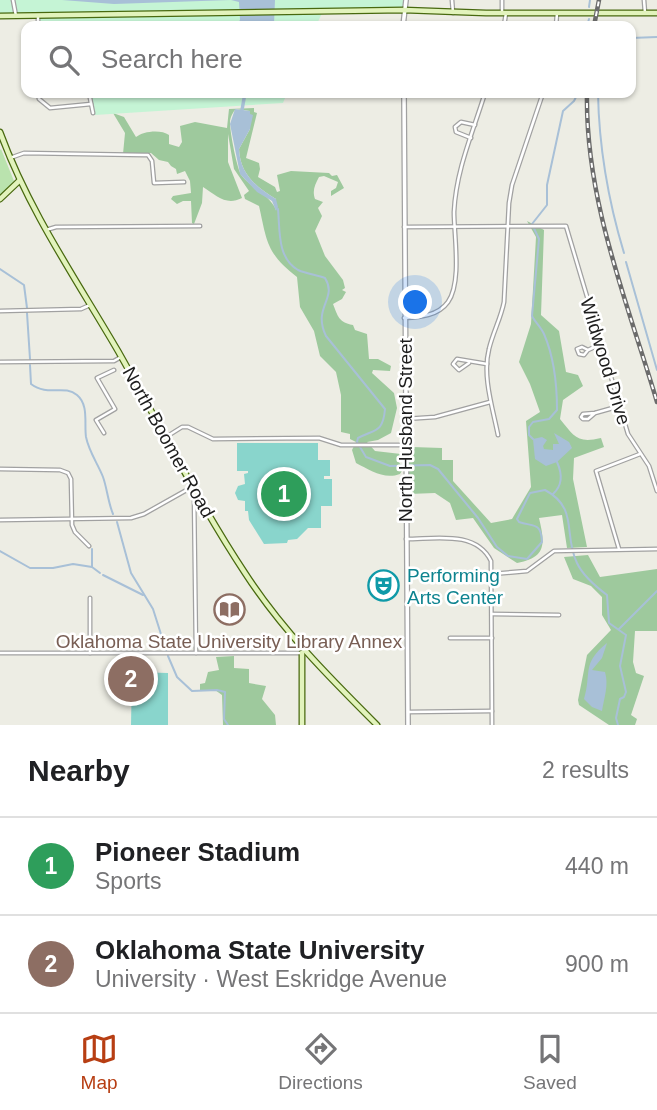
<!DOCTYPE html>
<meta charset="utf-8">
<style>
body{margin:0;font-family:Arial,sans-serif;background:#f6f6f6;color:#202124}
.you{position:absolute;left:416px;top:303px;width:24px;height:24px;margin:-18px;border:5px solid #fff;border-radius:50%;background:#1a73e8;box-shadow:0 0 0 10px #1a73e833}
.badge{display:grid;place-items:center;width:46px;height:46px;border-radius:50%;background:#b73e13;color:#fff;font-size:23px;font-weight:700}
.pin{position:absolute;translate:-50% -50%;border:4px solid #fff;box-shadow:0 2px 7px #0006}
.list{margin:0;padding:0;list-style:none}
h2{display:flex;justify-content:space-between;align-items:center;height:91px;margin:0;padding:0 28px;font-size:30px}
h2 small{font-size:23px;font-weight:400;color:#757577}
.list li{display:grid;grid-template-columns:46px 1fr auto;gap:21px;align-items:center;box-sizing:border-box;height:98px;padding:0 28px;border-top:2px solid #e0e0e0}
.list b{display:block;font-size:26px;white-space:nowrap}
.list p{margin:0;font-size:23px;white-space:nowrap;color:#757577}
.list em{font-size:23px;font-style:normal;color:#757577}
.icon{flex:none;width:38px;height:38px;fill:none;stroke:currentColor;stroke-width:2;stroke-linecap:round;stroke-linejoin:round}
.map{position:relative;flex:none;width:657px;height:725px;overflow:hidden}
.search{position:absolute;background:#fff;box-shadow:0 2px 5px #0004;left:21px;right:21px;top:21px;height:77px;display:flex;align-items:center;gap:18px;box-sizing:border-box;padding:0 24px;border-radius:14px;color:#757577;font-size:26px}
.sheet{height:287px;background:#fff}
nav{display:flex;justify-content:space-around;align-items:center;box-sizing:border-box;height:98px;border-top:2px solid #e0e0e0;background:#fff;font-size:19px;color:#757577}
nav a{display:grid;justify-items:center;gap:4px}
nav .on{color:#b73e13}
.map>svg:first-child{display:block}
</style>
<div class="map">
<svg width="657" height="725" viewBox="0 0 657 725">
<rect width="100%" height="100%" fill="#edede4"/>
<path fill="#bae3ae" d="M1 149 14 181 0 196V150Z"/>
<g fill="#9ec99d" fill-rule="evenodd">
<path d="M254 108V112L257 113 246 158 259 163 260 169 258 177 275 187 277 192 280 191 277 175 291 171 329 173 332 176 337 175 344 188 331 196V191L336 188 338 182 324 176 319 177C315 185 312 190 315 199L323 202 318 208 322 216 315 231 325 256 343 280 345 288 342 290 346 292 342 299 333 304C338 316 338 322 353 325L355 330 367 334 369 359H378L391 366 390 371 373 370 372 373 394 393 397 408 391 433 378 440 367 442 375 451 401 454 399 462 403 469 400 474C384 480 370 470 356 463L352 450 356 442 350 439V434L341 432V395L336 372 320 356 314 331 300 307 297 277C266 253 267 241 259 206L245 199 244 195 249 191 234 169 228 134V162L242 198C226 206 217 196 203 187L202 203 194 224 192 223 191 201H183L177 204 171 199 173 196 191 193 190 181 185 171 177 174 176 169 171 166 168 162 159 160 151 153 123 154 125 133 113 113 124 117 136 137C143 131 161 129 169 135V144L179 147 182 142 180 126 195 122 227 128 229 109ZM236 109 250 111V129L239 149C240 174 256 187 276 199V210C270 195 252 189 242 176 237 170 230 132 230 123 230 117 233 112 236 109Z"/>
<path d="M527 221 544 230 541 315 559 331 566 372 578 375 583 386 563 400 560 419C574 436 577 444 601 438L604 447 574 458 573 479 587 547 567 548 562 515 539 518C545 543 547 558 517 563L494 548 473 518 456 520 450 503 435 493 409 494V450L412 447 442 448V460H453V481L491 523 512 519 531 487 526 421 540 412 530 384 519 362 531 324 536 237Z"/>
<path d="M588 555 600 577 657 569V631H635L633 662 636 673 644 676 631 715 637 719 635 725H609L579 705 578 700 587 655 611 630 602 615V597L591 586 573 579 564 557Z"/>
<path d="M234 656V668L249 669V683L266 686 262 699 275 715 276 725H223L222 695 215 690H200V684L205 683 208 672 219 670 216 657Z"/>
</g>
<g fill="#c5f4d5">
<path d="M0 0H406L403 10 323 11 316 26H40V15H0Z"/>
<path d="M88 93H287L283 103 95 115Z"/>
</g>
<g fill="#89d5cc">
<path d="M237 443H318V460H330V476H324V479H332V506H321V528H308L297 539 288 540 287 543 264 544 249 520 248 511H245V501L238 500 235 493 238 486 245 484 244 474 248 473V471H237Z"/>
<path d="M132 672 168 673V725H131Z"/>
</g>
<g fill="#a8c0d7">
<path d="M62 0H275L274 24 301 26H100L160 22 237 24 240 20 239 2 231 0 114 4Z"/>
<path d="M235 109 250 111V114L253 115 250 129 239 149C240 174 256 187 276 199L278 207 276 211 272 201 257 192 240 174 230 124Z"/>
<path d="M554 433 569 442 572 448 557 462 546 466 535 459 533 439 542 437 547 440 543 446 544 449 553 450V444H559Z"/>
<path d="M607 643 602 658 592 670 605 672C609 685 604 698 602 711L592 707 584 699C592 673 581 664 607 643Z"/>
</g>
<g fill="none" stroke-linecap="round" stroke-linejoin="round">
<g stroke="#a8c0d7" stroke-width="2">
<path d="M589 7 590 0"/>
<path d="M587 26 589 19"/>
<path d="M631 38 657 37"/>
<path d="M598 93C599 149 608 200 624 253"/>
<path d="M278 209C280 230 277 258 298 270 307 274 317 275 325 278 338 299 312 307 326 336L385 409C383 433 375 429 358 438L357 442 366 457 390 466 430 465 438 469 478 518 497 547 508 556 527 559 542 542C541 522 534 527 519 522L517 519 530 493 545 490C579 508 563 535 577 563 583 576 595 586 607 595L609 623 626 635 620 666 626 692 624 697 620 699 616 718 618 725"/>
<path d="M626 262 657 370"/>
<path d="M0 269 24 285 27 308"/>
<path d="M27 313 30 359"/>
<path d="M30 365 31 384C48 397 64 384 77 395 89 405 84 423 86 437 89 452 98 464 103 477 107 488 108 502 113 514"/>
<path d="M533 439 529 435V427L533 422 549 419 557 410C557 385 554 357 544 334 541 327 535 322 532 316L539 239 532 224 547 205V185L563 111 574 101 578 93"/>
<path d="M553 494C563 485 562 473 557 462"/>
<path d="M117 522 131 573 153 609 166 650"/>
<path d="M92 549V567L100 573"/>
<path d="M0 551 30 568H53L73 564 92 567"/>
<path d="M103 575 143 595"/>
<path d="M619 629 657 591"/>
<path d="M168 656 177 677 192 691 217 690 225 692 224 719 228 725"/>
</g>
<path stroke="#a8c0d7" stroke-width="3.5" d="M242 110 245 93"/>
<defs>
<g id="minor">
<path d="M13 0 16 16"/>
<path d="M452 0 453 13"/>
<path d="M502 0V13"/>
<path d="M644 0 645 13"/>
<path d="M38 16V26"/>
<path d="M504 26 506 13"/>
<path d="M556 26 557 13"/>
<path d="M38 93 39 99 50 108 91 104"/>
<path d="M89 93 93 113"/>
<path d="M471 138 456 132 455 127 461 122 475 125"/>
<path d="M10 158 24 153 144 155H148L152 161 154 183 184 182"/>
<path d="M404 227 566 226 628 434 649 466 657 491"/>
<path d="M46 230 56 227 200 226"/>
<path d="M0 311 81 309 90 305"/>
<path d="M404 318C420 317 438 316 448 302 462 282 454 236 454 212 456 170 473 132 485 93"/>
<path d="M588 350 584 355 579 354 577 349 582 347 588 350 601 344"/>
<path d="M0 362 114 361 121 357"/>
<path d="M469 363 459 370 453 364 457 359 487 364"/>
<path d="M595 413 588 419H583L581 417 583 414 595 413 620 406"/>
<path d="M405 419 435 417 490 402"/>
<path d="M104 433 96 420 115 409 97 378 114 370"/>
<path d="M498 435C493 409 482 376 489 349 493 332 501 318 504 302L509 203 512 185 543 93"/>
<path d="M166 437 182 427H188L213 439 319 438 341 445H405"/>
<path d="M0 469 60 470 68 473 71 479 72 525 75 532 89 546"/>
<path d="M194 492 196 653"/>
<path d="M0 520 131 518 144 514 192 487"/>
<path d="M406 539C435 539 476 530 491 561L492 725"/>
<path d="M619 549 596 471 640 454"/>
<path d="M492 574 527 571 554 551 657 549"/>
<path d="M90 598V653"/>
<path d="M492 614 559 615"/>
<path d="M450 638H492"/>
<path d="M0 653H301"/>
<path d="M408 712 492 711"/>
</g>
<g id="tertiary">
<path d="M403 26 406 0"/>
<path d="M404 93 408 725"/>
</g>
<g id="secondary">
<path d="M0 16 404 10 486 13H657"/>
<path d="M0 132C29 211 76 279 118 351 160 425 198 502 245 573 282 630 329 677 377 725"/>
<path d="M0 199 19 181"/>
<path d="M302 653V725"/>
</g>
</defs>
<use href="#minor" stroke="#a1a1a1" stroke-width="5"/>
<use href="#tertiary" stroke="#a1a1a1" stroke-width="6"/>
<use href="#secondary" stroke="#48690f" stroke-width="7"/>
<use href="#minor" stroke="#fff" stroke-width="2.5"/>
<use href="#tertiary" stroke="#fff" stroke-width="3.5"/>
<use href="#secondary" stroke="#e2f3bc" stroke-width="4.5"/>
<defs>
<g id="rail">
<path d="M594 26 599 0"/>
<path d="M587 93C585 200 627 301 657 402"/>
</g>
</defs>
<use href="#rail" stroke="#6b6b6b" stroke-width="4.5"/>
<use href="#rail" stroke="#fff" stroke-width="2" stroke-dasharray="5" stroke-linecap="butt"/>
</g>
<defs>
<symbol id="theatre-ring" viewBox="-11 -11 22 22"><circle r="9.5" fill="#fff" stroke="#0f9aa8" stroke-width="1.5"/><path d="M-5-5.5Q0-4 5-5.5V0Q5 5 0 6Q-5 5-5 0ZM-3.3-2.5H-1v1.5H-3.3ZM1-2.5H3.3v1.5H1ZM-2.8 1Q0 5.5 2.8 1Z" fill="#0f9aa8"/></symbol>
<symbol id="library-ring" viewBox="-11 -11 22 22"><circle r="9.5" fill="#fff" stroke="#8d6e63" stroke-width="1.5"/><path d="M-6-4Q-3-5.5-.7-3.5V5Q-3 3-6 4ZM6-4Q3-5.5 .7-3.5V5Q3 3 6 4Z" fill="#8d6e63"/></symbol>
</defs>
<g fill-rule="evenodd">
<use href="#theatre-ring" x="366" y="568" width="35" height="35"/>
<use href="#library-ring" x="212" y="592" width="35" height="35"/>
</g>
<g text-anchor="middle" stroke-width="5" stroke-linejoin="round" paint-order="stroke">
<g font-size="19" fill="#1d1d1d" stroke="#fff">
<text transform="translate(606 361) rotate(73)" y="7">Wildwood Drive</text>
<text transform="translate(405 430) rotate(-90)" y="7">North Husband Street</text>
<text transform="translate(169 442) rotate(61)" y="7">North Boomer Road</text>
</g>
<g font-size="19" fill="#0d838f" stroke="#fff" text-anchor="start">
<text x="407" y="582">Performing<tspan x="407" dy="22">Arts Center</tspan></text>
</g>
<g font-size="19" fill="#785e54" stroke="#fff">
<text x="229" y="648">Oklahoma State University Library Annex</text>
</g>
</g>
</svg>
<div class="you"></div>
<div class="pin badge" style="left:284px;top:494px;background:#2e9e5b">1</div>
<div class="pin badge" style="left:131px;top:679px;background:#8d6e63">2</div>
<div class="search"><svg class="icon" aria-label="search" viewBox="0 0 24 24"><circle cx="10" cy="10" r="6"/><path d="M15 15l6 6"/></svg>Search here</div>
</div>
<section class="sheet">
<h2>Nearby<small>2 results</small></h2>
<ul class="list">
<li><span class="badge" style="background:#2e9e5b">1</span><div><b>Pioneer Stadium</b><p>Sports</p></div><em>440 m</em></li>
<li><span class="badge" style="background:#8d6e63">2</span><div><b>Oklahoma State University</b><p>University · West Eskridge Avenue</p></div><em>900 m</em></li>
</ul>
</section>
<nav>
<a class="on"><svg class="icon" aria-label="map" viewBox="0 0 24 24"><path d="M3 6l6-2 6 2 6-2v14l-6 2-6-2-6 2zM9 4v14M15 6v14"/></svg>Map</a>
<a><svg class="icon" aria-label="directions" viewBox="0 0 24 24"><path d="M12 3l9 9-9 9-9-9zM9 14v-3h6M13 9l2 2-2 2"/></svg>Directions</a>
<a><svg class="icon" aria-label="saved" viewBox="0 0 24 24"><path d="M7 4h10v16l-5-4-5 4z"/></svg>Saved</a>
</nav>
